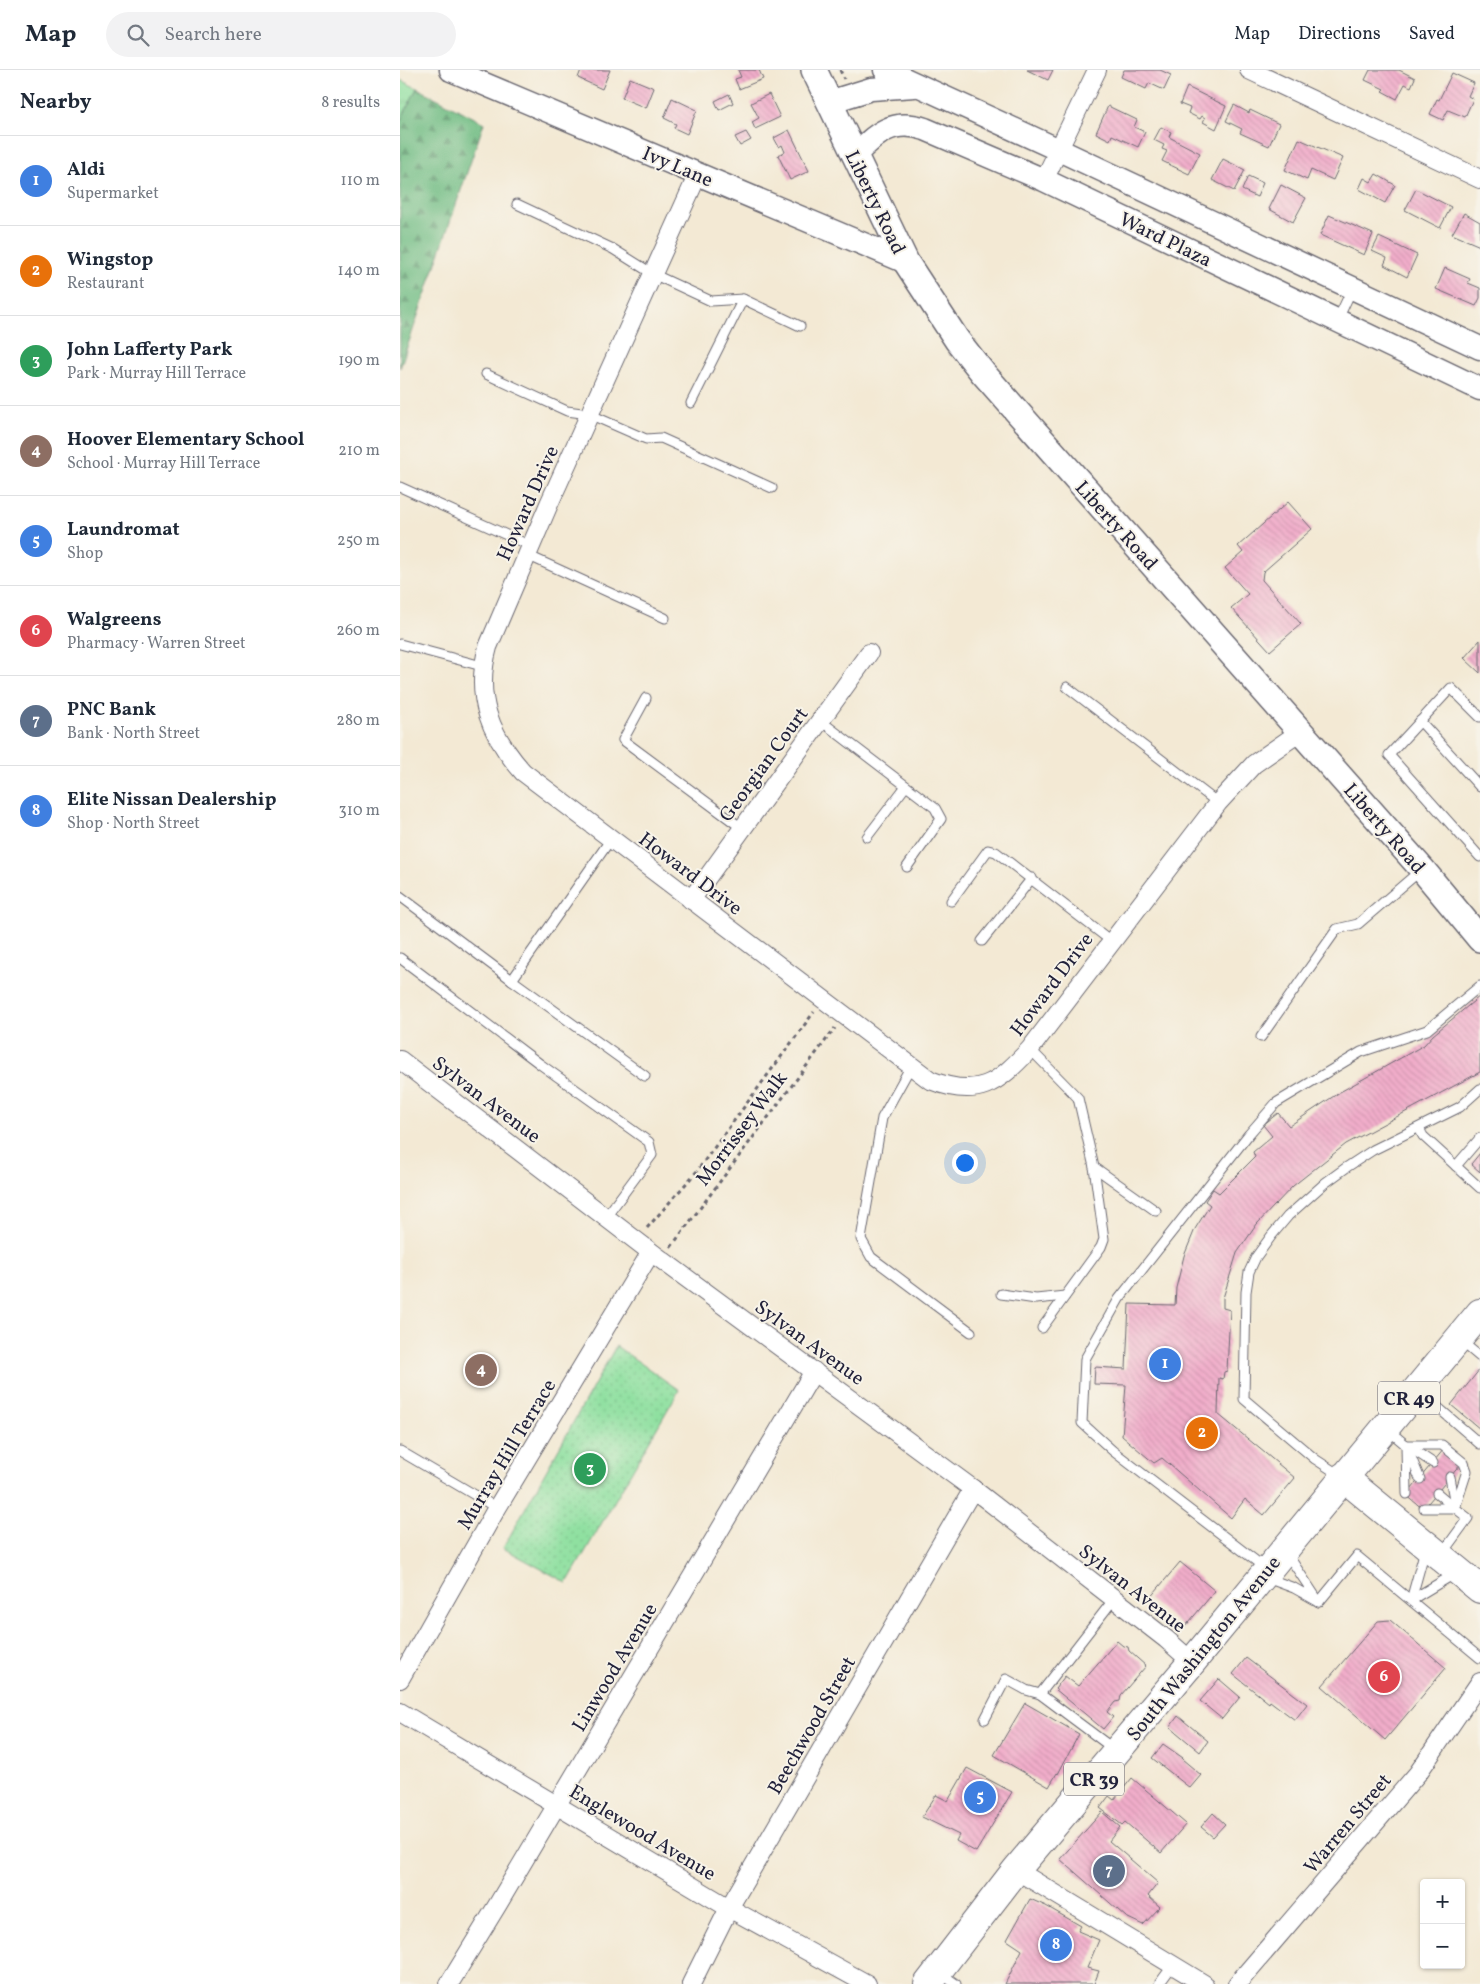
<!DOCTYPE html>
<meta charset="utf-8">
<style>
body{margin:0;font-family:Vollkorn,serif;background:#f2f2f3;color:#1f2937}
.controls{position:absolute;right:15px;bottom:15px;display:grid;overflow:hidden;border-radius:5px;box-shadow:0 1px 4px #0004}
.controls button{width:45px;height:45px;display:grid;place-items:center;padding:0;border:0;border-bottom:1px solid #e0e1e3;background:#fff;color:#1f2937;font:25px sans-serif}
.you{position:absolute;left:564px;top:1092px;width:18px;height:18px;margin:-12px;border:4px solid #fff;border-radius:50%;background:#1a73e8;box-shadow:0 0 0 8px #1a73e833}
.badge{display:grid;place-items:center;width:32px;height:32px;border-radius:50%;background:#ea580c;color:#fff;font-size:16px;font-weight:700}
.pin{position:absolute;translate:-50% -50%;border:2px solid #fff;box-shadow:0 1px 5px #0006}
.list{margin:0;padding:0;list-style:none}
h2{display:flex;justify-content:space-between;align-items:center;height:65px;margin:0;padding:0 20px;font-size:21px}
h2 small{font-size:16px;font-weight:400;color:#747a83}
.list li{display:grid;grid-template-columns:32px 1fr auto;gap:15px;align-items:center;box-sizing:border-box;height:90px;padding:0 20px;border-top:1px solid #e0e1e3}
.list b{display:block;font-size:19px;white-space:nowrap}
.list p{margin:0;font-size:16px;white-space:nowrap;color:#747a83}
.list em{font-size:16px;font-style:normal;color:#747a83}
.icon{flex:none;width:28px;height:28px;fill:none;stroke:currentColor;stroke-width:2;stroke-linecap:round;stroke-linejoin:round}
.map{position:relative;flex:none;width:1080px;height:1914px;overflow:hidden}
header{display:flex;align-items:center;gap:30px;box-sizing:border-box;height:70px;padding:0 25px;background:#fff;border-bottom:1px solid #e0e1e3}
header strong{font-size:24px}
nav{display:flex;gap:28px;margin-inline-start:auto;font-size:18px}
.search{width:350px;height:45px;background:#f2f2f3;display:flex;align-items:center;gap:12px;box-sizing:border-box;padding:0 18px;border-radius:28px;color:#747a83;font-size:19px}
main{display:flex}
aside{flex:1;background:#fff}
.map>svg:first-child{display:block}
</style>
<header>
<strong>Map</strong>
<div class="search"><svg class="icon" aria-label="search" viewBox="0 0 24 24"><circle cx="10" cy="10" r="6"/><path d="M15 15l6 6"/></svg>Search here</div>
<nav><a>Map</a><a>Directions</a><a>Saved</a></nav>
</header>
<main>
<aside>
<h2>Nearby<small>8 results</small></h2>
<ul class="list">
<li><span class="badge" style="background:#3f7fe0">1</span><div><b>Aldi</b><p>Supermarket</p></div><em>110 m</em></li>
<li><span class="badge" style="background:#e8710a">2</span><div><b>Wingstop</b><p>Restaurant</p></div><em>140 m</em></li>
<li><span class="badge" style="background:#2e9e5b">3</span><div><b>John Lafferty Park</b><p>Park · Murray Hill Terrace</p></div><em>190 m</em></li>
<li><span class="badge" style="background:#8d6e63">4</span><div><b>Hoover Elementary School</b><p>School · Murray Hill Terrace</p></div><em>210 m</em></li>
<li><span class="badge" style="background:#3f7fe0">5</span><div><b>Laundromat</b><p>Shop</p></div><em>250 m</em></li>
<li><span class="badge" style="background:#e0444e">6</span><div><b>Walgreens</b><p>Pharmacy · Warren Street</p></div><em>260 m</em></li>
<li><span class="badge" style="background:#5c6f8a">7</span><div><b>PNC Bank</b><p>Bank · North Street</p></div><em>280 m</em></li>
<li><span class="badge" style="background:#3f7fe0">8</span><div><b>Elite Nissan Dealership</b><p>Shop · North Street</p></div><em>310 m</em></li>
</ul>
</aside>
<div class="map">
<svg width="1080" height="1914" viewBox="0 0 1080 1914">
<defs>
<pattern id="grass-tufts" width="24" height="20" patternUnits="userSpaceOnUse" patternTransform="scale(1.25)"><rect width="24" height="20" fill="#8fe0a0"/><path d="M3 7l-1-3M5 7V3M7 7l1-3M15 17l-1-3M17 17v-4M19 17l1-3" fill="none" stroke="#7bc08b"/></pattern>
<pattern id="forest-firs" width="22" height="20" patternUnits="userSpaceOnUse" patternTransform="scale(1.25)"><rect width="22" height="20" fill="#73be86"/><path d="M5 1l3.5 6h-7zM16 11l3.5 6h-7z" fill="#5e9a6f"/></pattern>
<pattern id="park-dots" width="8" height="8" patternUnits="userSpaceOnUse" patternTransform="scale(1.25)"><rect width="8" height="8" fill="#8fe0a0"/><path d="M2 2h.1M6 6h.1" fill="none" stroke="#7bc08b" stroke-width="1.8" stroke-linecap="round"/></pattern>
<pattern id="building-back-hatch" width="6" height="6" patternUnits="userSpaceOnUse" patternTransform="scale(1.25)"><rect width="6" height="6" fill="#f1adca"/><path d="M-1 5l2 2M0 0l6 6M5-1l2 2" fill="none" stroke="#ce95ae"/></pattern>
</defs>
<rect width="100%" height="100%" fill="#f7f3e8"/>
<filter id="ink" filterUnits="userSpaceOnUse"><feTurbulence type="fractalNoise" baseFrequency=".02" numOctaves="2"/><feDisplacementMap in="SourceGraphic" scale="10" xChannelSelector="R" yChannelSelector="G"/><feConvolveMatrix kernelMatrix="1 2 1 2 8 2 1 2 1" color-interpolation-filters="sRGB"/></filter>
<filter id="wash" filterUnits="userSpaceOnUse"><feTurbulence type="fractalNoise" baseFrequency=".0096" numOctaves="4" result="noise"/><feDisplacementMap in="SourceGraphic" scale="20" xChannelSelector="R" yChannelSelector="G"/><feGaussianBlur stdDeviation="1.12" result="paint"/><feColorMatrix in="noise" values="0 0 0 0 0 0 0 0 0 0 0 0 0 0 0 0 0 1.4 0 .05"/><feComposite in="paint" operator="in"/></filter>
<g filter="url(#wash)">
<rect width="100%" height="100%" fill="#f3e9d4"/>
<path fill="url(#grass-tufts)" stroke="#58816e" d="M0 10 17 18 0 52Z"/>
<path fill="url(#forest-firs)" stroke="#4a7060" d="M17 18 84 53 0 298V52Z"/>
<path fill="url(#park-dots)" stroke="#58816e" d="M216 1276 279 1320 167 1513 103 1478Z"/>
<g id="blocks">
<g fill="url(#building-back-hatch)">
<path d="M181 0H210L202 19 178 8Z"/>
<path d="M338 0H359L363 9 339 19 335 9 341 7Z"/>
<path d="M627 0H653L648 10Z"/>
<path d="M724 0H760L771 5 764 20 749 13 746 19 721 7Z"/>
<path d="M970 0H999L1015 8 1011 17 1005 14 997 29 982 21 984 19 965 10Z"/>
<path d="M1052 3 1074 13 1068 26 1073 29 1065 47 1048 40 1043 50 1030 44 1037 29 1039 30Z"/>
<path d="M230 8 254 18 246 38 222 28Z"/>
<path d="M787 17 826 36 816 59 803 52 805 48 802 46 800 49 788 43 790 38 780 34Z"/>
<path d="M329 24 333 33 319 40 315 31Z"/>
<path d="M369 24 380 47 355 59 352 52 359 48 351 33Z"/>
<path d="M272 28 297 40 287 64 274 58 276 54 264 48Z"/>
<path d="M834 35 849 43 850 40 879 54 869 76 840 63 842 59 826 51Z"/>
<path d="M708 36 737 50 734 57 745 62 738 77 712 65 710 70 696 63Z"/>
<path d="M761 57 771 62 769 67 800 83 789 104 762 91 767 81 762 79 764 75 754 70Z"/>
<path d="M389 60 409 101 390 110 378 85 385 82 382 75 379 77 374 68Z"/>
<path d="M346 62 351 70 340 76 335 67Z"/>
<path d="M899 69 943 88 933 110 911 100 907 110 885 100Z"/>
<path d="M823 89 845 100 834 121 812 110Z"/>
<path d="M976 104 995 115 985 133 959 119 964 108 971 112Z"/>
<path d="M848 106 863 113 857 127 842 120Z"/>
<path d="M881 115 906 128 893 152 869 139Z"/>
<path d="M1016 119 1051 137 1040 158 1005 140Z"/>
<path d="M1064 143 1080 152V176L1052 164Z"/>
<path d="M929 145 973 164 964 185 920 165Z"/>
<path d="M979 167 1017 185 1007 207 984 195 987 188 972 181Z"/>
<path d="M1045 198 1070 209 1068 213 1080 218V228L1076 236 1036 219Z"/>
<path d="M888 432 912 459 863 502 862 510 901 554 870 581 831 538 848 524 825 498 843 482 838 476Z"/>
<path d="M1080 570V603L1064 588Z"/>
<path d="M1080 926V1002L946 1074 893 1116 857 1154 837 1183 823 1228V1238L830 1240 827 1301 824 1302 823 1309 819 1308 818 1344 895 1408 864 1445 845 1429 831 1448 762 1388 754 1393 722 1366 726 1315 694 1314 695 1297 726 1299 729 1234 775 1235 776 1218 784 1186 795 1159 810 1135 805 1131 813 1119 819 1123 855 1087 853 1082 872 1066 863 1055 878 1043 889 1056 940 1022 1024 975 1033 965Z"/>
<path d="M1080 1083V1102L1071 1094Z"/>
<path d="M1080 1299V1359L1051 1335Z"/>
<path d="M1044 1379 1061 1394 1023 1439 1006 1425Z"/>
<path d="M780 1492 815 1521 784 1558 749 1529Z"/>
<path d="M990 1550 1046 1598 985 1670 922 1616 978 1551Z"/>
<path d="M717 1571 723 1576 728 1577 729 1581 746 1596 721 1625 720 1631 715 1632 707 1642 713 1647 703 1659 655 1619 665 1606 678 1616Z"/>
<path d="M846 1588 907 1634 895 1650 870 1631 869 1633 833 1604Z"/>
<path d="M819 1609 840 1627 822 1649 800 1631Z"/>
<path d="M625 1633 679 1664 658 1704 657 1703 649 1717 594 1685Z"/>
<path d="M778 1646 808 1671 800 1682 770 1657Z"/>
<path d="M763 1674 783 1688 782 1689 801 1705 790 1718 752 1688Z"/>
<path d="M567 1698 612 1722 576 1782 556 1771 559 1765 522 1747 536 1725 548 1731Z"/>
<path d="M732 1708 786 1754 761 1783 725 1752 722 1755 700 1738 709 1726 714 1730Z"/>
<path d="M702 1742 720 1757 709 1771 758 1813 748 1826 760 1837 743 1855 726 1847 660 1789Z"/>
<path d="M813 1743 825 1754 813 1767 801 1757Z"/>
<path d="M630 1829 646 1836 681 1856 678 1861 699 1870 687 1898 699 1901 694 1914H605L622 1880 607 1870Z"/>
</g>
</g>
</g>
<g filter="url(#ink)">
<use href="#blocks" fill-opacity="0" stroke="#6b6871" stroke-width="1"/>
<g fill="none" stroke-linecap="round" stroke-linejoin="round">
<defs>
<g id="service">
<path d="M117 134 213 179 253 204 311 231 343 229 400 256"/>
<path d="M937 251 952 219"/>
<path d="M86 304 167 341 189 344 246 369 261 368 372 418"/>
<path d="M291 333 343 229"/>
<path d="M0 417 131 476"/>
<path d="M127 485 265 548"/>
<path d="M0 574 82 596"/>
<path d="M667 617 818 733"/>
<path d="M246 628 223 670 343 759"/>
<path d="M1080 647 1051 618 989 685 1080 787"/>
<path d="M421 651 535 738 541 749 507 797"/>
<path d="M1020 651 1080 717"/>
<path d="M467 767 506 716"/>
<path d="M0 826 112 910 211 769"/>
<path d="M551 831 588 780 596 782 711 871"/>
<path d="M582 871 632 808"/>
<path d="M0 888 140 994 249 1072 252 1085 206 1147"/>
<path d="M112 910 245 1006"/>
<path d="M861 967 937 859 958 854 1021 800"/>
<path d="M630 979 678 1028 694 1097 756 1141"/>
<path d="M511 996 482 1048 461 1169 471 1187 571 1262"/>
<path d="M1019 1058 1023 1066 1080 1118"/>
<path d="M1056 1096 1080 1068"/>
<path d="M601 1224 636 1229 665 1226"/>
<path d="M642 1258 701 1177 704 1169 694 1097"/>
<path d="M1061 1271 1080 1287"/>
<path d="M1019 1321 1080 1374"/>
<path d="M987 1359 1006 1375 1033 1393"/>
<path d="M1006 1375H1042L1064 1393 1067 1401 1055 1438"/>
<path d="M1006 1375 1007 1424"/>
<path d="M1008 1380 1020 1409"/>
<path d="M0 1381 97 1438"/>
<path d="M941 1406 915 1389 844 1329 846 1222 849 1202 856 1187 872 1165 888 1146 925 1113 947 1097 973 1080 1060 1037 1080 1019"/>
<path d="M1050 1407 1055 1435"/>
<path d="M1037 1423 1055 1438"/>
<path d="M1024 1438H1055L1068 1448 1041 1485"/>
<path d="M865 1498 713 1381 682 1353 685 1289 719 1229 849 1064 876 1033 961 982 1027 960 1080 916"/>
<path d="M867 1508 894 1518 919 1532 886 1482"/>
<path d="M714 1529 640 1624 715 1680"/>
<path d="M1011 1530 1025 1480"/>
<path d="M1011 1530 1056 1503"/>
<path d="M919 1532 957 1486 1080 1588"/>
<path d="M585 1649 606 1609 626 1620 640 1624"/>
<path d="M540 1903 556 1914"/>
<path d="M759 1914 773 1895"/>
</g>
<g id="minor">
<path d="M849 0 1080 109"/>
<path d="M298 104 149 434 88 577C74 627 90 665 123 702L530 1010C578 1029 597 1014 630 979L818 733 854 694 900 662"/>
<path d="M644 110 697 0"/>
<path d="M291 830 469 583"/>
<path d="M0 990 251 1182 573 1419 766 1569 792 1592"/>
<path d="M0 1609 94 1443 251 1182"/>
<path d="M0 1642 329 1838 467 1914"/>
<path d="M616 1800 804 1914"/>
<path d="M49 1914 98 1834 414 1301"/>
<path d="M291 1914 329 1838 573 1419"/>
<path d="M837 1914 1018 1703 1080 1612"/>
</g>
<g id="tertiary">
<path d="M51 0 506 192"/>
<path d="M485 0 659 80 1080 278"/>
<path d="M429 32 471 19 514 16"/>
<path d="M454 86C476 64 492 48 525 59L644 110 1080 319"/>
</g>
<path id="secondary" d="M414 0 506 192 557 270 583 303 1022 799 1080 869"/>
<g id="primary">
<path d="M943 1407 1080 1519"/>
<path d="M528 1914 616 1800 792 1592 1080 1243"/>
</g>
</defs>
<use href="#service" stroke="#6b6871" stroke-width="11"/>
<use href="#minor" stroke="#6b6871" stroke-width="20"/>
<use href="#tertiary" stroke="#6b6871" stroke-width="25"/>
<use href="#secondary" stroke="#6b6871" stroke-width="28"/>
<use href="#primary" stroke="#6b6871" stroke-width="30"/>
<g stroke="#6b6871" stroke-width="3" stroke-dasharray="4 4" stroke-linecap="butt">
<path d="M440 0 444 9"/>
<path d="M247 1158 297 1101 414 942"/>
<path d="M271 1177 435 958"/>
</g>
<use href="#service" stroke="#fff" stroke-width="9"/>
<use href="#minor" stroke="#fff" stroke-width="18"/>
<use href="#tertiary" stroke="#fff" stroke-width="22"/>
<use href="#secondary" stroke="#fff" stroke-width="25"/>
<use href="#primary" stroke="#fff" stroke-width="28"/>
</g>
</g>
<g text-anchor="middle" stroke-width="4" stroke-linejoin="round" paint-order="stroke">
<g fill="#f7f3e8" stroke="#62616f" stroke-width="1">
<rect x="978" y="1311.5" width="62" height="33" rx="4"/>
<rect x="664" y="1692.5" width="60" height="33" rx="4"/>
</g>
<g font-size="19" font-weight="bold" fill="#22223b">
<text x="1009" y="1335">CR 49</text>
<text x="694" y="1716">CR 39</text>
</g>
<g font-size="20" fill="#22223b" stroke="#f7f3e8">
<text transform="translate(278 96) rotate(23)" y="7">Ivy Lane</text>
<text transform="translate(476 132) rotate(64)" y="7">Liberty Road</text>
<text transform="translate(766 169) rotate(26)" y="7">Ward Plaza</text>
<text transform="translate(127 433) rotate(-66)" y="7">Howard Drive</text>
<text transform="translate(717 455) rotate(48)" y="7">Liberty Road</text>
<text transform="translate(363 694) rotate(-54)" y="7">Georgian Court</text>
<text transform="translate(985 758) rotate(49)" y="7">Liberty Road</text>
<text transform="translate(291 803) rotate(37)" y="7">Howard Drive</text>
<text transform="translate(651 914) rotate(-53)" y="7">Howard Drive</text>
<text transform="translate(87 1029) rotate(37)" y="7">Sylvan Avenue</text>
<text transform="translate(341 1058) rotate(-53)" y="7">Morrissey Walk</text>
<text transform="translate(410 1272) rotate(36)" y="7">Sylvan Avenue</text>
<text transform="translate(106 1384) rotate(-59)" y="7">Murray Hill Terrace</text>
<text transform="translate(733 1518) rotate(38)" y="7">Sylvan Avenue</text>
<text transform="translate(803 1578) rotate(-51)" y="7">South Washington Avenue</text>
<text transform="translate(214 1597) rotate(-59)" y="7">Linwood Avenue</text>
<text transform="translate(411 1655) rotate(-60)" y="7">Beechwood Street</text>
<text transform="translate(947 1753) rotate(-50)" y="7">Warren Street</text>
<text transform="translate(243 1762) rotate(31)" y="7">Englewood Avenue</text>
</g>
</g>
</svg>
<div class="controls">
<button>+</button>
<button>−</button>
</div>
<div class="you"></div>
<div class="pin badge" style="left:765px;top:1294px;background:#3f7fe0">1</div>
<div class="pin badge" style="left:802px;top:1363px;background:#e8710a">2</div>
<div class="pin badge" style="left:190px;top:1399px;background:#2e9e5b">3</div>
<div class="pin badge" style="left:81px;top:1300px;background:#8d6e63">4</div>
<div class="pin badge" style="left:580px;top:1727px;background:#3f7fe0">5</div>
<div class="pin badge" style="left:984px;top:1607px;background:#e0444e">6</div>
<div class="pin badge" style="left:709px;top:1801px;background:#5c6f8a">7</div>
<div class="pin badge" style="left:656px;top:1875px;background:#3f7fe0">8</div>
</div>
</main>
